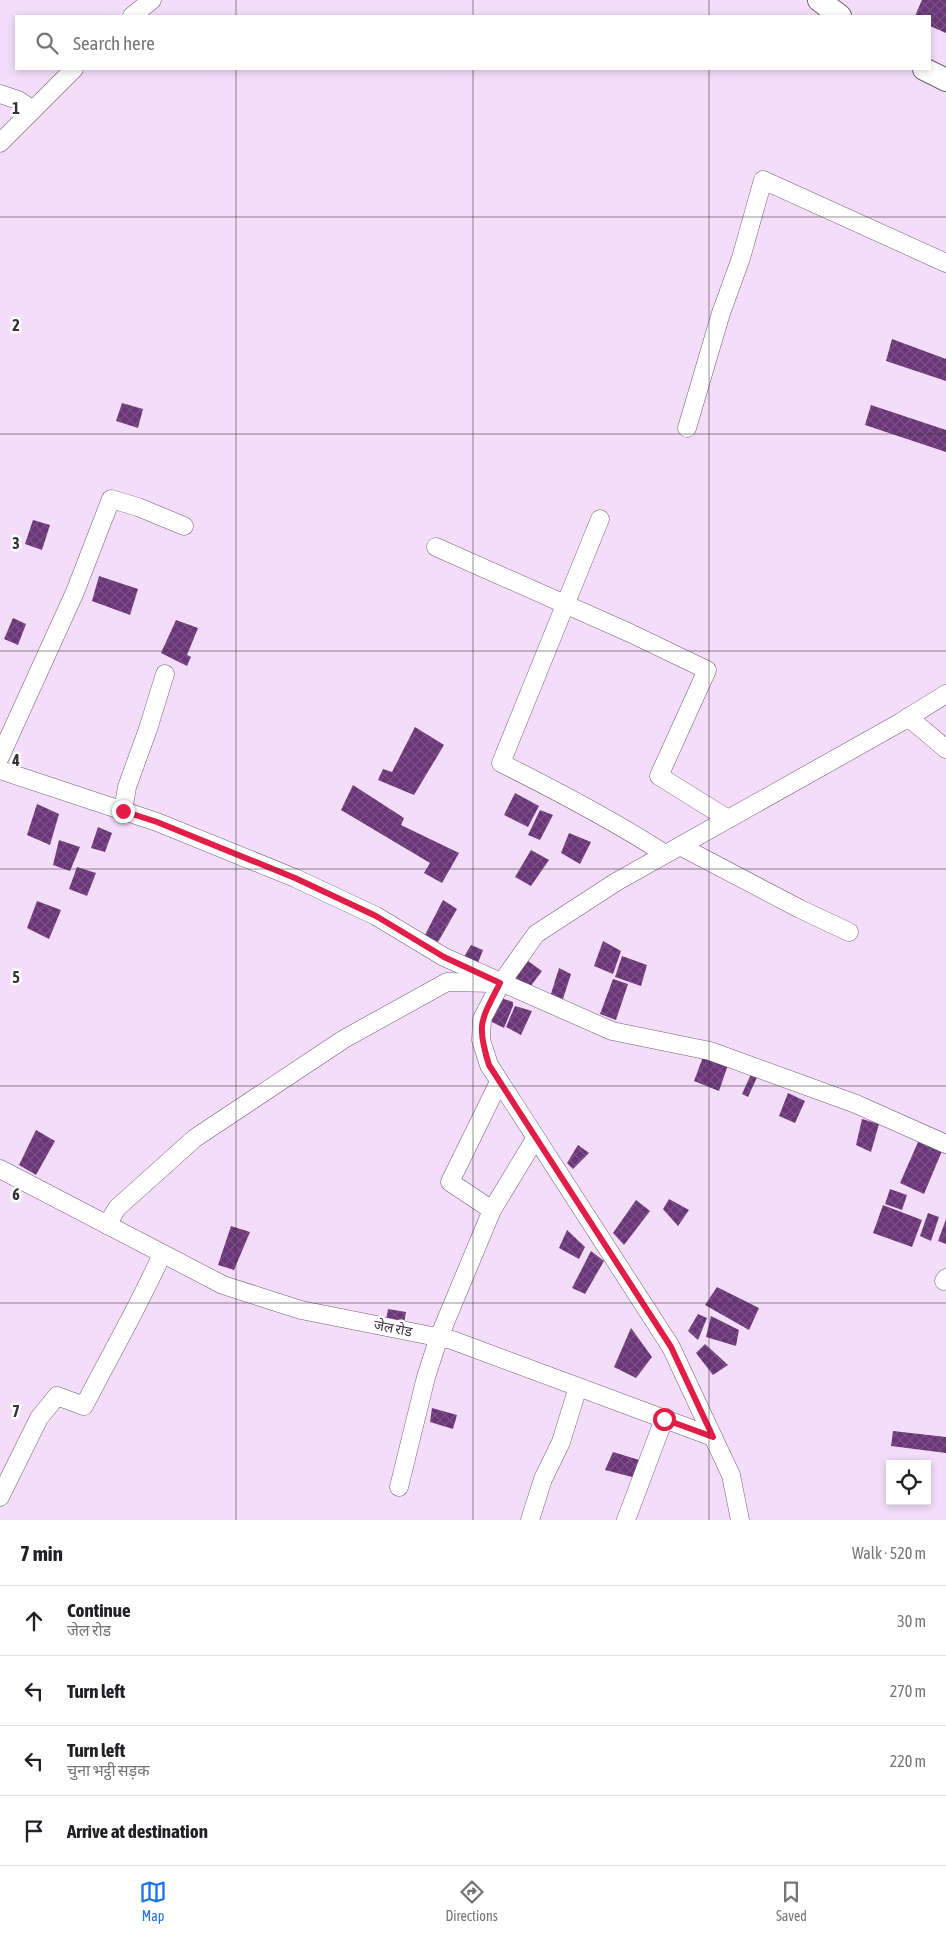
<!DOCTYPE html>
<meta charset="utf-8">
<style>
body{margin:0;font-family:"Asap Condensed","Noto Sans Devanagari",sans-serif;background:#f2f2f2;color:#202124}
.controls{position:absolute;right:15px;bottom:15px;display:grid;overflow:hidden;border-radius:0px;box-shadow:0 2px 8px #0003}
.controls button{width:45px;height:45px;display:grid;place-items:center;padding:0;border:0;border-bottom:1px solid #e0e0e0;background:#fff;color:#202124;font:25px sans-serif}
.stop{position:absolute;width:15px;height:15px;margin:-11px;border:4px solid #e11d48;border-radius:50%;background:#fff}
.stop.end{background:#e11d48;border-color:#fff;box-shadow:0 1px 5px #0008}
.list{margin:0;padding:0;list-style:none}
h2{display:flex;justify-content:space-between;align-items:center;height:65px;margin:0;padding:0 20px;font-size:21px}
h2 small{font-size:16px;font-weight:400;color:#757577}
.list li{display:grid;grid-template-columns:32px 1fr auto;gap:15px;align-items:center;box-sizing:border-box;height:70px;padding:0 20px;border-top:1px solid #e0e0e0}
.list b{display:block;font-size:19px;white-space:nowrap}
.list p{margin:0;font-size:16px;white-space:nowrap;color:#757577}
.list em{font-size:16px;font-style:normal;color:#757577}
.icon{flex:none;width:28px;height:28px;fill:none;stroke:currentColor;stroke-width:2;stroke-linecap:round;stroke-linejoin:round}
.map{position:relative;flex:none;width:946px;height:1520px;overflow:hidden}
.search{position:absolute;background:#fff;box-shadow:0 2px 8px #0003;left:15px;right:15px;top:15px;height:55px;display:flex;align-items:center;gap:12px;box-sizing:border-box;padding:0 18px;border-radius:0px;color:#757577;font-size:19px}
.sheet{height:345px;background:#fff}
nav{display:flex;justify-content:space-around;align-items:center;box-sizing:border-box;height:70px;border-top:1px solid #e0e0e0;background:#fff;font-size:14px;color:#757577}
nav a{display:grid;justify-items:center;gap:2px}
nav .on{color:#1a73e8}
.map>svg:first-child{display:block}
</style>
<div class="map">
<svg width="946" height="1520" viewBox="0 0 946 1520">
<defs>
<pattern id="building-cross-hatch" width="8" height="8" patternUnits="userSpaceOnUse" patternTransform="scale(1.25)"><rect width="8" height="8" fill="#6a3677"/><path d="M0 0l8 8M0 8l8-8" fill="none" stroke="#7c5286"/></pattern>
</defs>
<rect width="100%" height="100%" fill="#f3ddf9"/>
<g fill="url(#building-cross-hatch)">
<path d="M922 0H946V33L930 26V16H915Z"/>
<path d="M892 339 946 359V381L886 361Z"/>
<path d="M122 403 143 409 138 428 116 421Z"/>
<path d="M871 405 946 430V452L865 425Z"/>
<path d="M33 520 50 525 42 550 25 544Z"/>
<path d="M99 576 138 589 130 615 92 601Z"/>
<path d="M13 618 26 624 18 645 4 639Z"/>
<path d="M176 620 198 628 187 655 191 657 187 666 161 653Z"/>
<path d="M415 727 444 745 414 795 378 780 383 769 392 772Z"/>
<path d="M353 785 404 818 401 825 459 853 442 883 424 873 430 863 341 810Z"/>
<path d="M515 793 539 806 528 827 504 815Z"/>
<path d="M37 804 59 814 50 845 27 835Z"/>
<path d="M540 810 553 815 540 840 528 835Z"/>
<path d="M98 827 112 833 105 852 91 848Z"/>
<path d="M569 833 591 842 580 864 561 853Z"/>
<path d="M59 840 80 847 70 871 53 865Z"/>
<path d="M531 850 549 860 531 886 515 877Z"/>
<path d="M77 867 96 873 87 896 69 889Z"/>
<path d="M443 900 457 909 438 942 425 935Z"/>
<path d="M37 901 61 910 49 939 27 928Z"/>
<path d="M603 941 621 951 613 974 594 966Z"/>
<path d="M471 945 483 950 476 968 462 960Z"/>
<path d="M622 956 647 965 641 986 615 977Z"/>
<path d="M528 961 542 971 527 991 512 981Z"/>
<path d="M559 968 571 974 562 1002 550 997Z"/>
<path d="M613 979 628 984 616 1020 600 1014Z"/>
<path d="M498 997 513 1002V1006L504 1028 492 1022V1016Z"/>
<path d="M515 1006 532 1011 521 1035 506 1027Z"/>
<path d="M703 1057 728 1065 719 1091 694 1081Z"/>
<path d="M752 1072 759 1073 748 1097 742 1094Z"/>
<path d="M788 1093 805 1101 795 1123 779 1116Z"/>
<path d="M862 1119 879 1124 871 1152 856 1145Z"/>
<path d="M36 1130 55 1141 36 1175 19 1165Z"/>
<path d="M918 1142 942 1151 924 1194 900 1183Z"/>
<path d="M578 1145 589 1153 573 1169 567 1163Z"/>
<path d="M890 1189 907 1195 902 1210 885 1204Z"/>
<path d="M669 1199 689 1210 678 1226 663 1209Z"/>
<path d="M636 1200 650 1211 624 1245 613 1233Z"/>
<path d="M883 1205 922 1220 912 1247 873 1233Z"/>
<path d="M928 1213 939 1217 931 1241 920 1236Z"/>
<path d="M946 1219V1244L938 1241Z"/>
<path d="M231 1226 250 1232 234 1270 218 1265Z"/>
<path d="M567 1230 585 1247 579 1259 559 1248Z"/>
<path d="M591 1251 604 1261 585 1294 572 1288Z"/>
<path d="M717 1287 759 1308 749 1330 705 1305Z"/>
<path d="M388 1309 406 1312 404 1324 386 1320Z"/>
<path d="M698 1314 707 1318 698 1340 688 1331Z"/>
<path d="M711 1316 739 1330 736 1346 706 1337Z"/>
<path d="M631 1328 652 1357 636 1378 614 1367Z"/>
<path d="M705 1344 728 1365 713 1375 696 1353Z"/>
<path d="M432 1408 457 1415 453 1429 430 1422Z"/>
<path d="M893 1431 946 1437V1453L891 1446Z"/>
<path d="M613 1452 646 1462 640 1479 605 1470Z"/>
</g>
<g fill="none" stroke-linecap="round" stroke-linejoin="round">
<defs>
<g id="minor">
<path d="M132 16 152 0"/>
<path d="M0 94 18 100 33 110"/>
<path d="M0 143 74 69"/>
<path d="M687 428 721 313 741 258 763 180 946 263"/>
<path d="M600 519 501 763C557 791 613 820 665 854"/>
<path d="M436 547 630 633 707 670 659 776 728 819"/>
<path d="M908 717 946 749"/>
<path d="M0 757 75 592 111 499 138 507 184 526"/>
<path d="M0 770 157 822 295 878 376 916 444 957 612 1031 710 1051 856 1104 946 1144"/>
<path d="M123 811 127 787 148 729 165 674"/>
<path d="M680 846 800 909 849 932"/>
<path d="M0 1169 223 1285 301 1310 452 1340 713 1437 731 1475 740 1520"/>
<path d="M492 1210 535 1139"/>
<path d="M107 1225 117 1208 195 1138 344 1039 447 982 493 983"/>
<path d="M944 1281 946 1278"/>
<path d="M713 1437 671 1347 489 1065 481 1040 482 1019 501 983 536 934 616 882 901 722 946 694"/>
<path d="M399 1487 426 1377 439 1337 492 1210 450 1182 499 1082"/>
<path d="M0 1497 39 1418 57 1396 84 1406C110 1355 139 1306 162 1254"/>
<path d="M530 1520 543 1479 561 1442 578 1387"/>
<path d="M626 1520 664 1419"/>
</g>
<g id="major">
<path d="M819 0 840 16"/>
<path d="M924 69 946 80"/>
</g>
</defs>
<use href="#minor" stroke="#715e76" stroke-width="19"/>
<use href="#major" stroke="#715e76" stroke-width="24"/>
<use href="#minor" stroke="#fff" stroke-width="18"/>
<use href="#major" stroke="#fff" stroke-width="22"/>
</g>
<g fill="none" stroke-linecap="round" stroke-linejoin="round">
<path stroke="#e11d48" stroke-width="6" d="M123 811 157 822 295 878 376 916 444 957 500 983C481 1021 476 1023 489 1065L671 1347 713 1437 664 1419"/>
</g>
<path fill="none" stroke="#39303b" stroke-width="1" stroke-opacity="0.55" d="M236 0V16M473 0V16M709 0V16M236 69V1520M473 69V1520M709 69V1520M0 217H946M0 434H946M0 651H946M0 869H946M0 1086H946M0 1303H946"/>
<g text-anchor="middle" stroke-width="5" stroke-linejoin="round" paint-order="stroke">
<g font-size="14" fill="#39303b" stroke="#fff">
<text transform="translate(393 1328) rotate(11)" y="5">जेल रोड</text>
</g>
</g>
<g font-size="16" text-anchor="middle" font-weight="bold" fill="#39303b" stroke="#fff" stroke-width="5" stroke-linejoin="round" paint-order="stroke">
<text x="16" y="114">1</text>
<text x="16" y="331">2</text>
<text x="16" y="549">3</text>
<text x="16" y="766">4</text>
<text x="16" y="983">5</text>
<text x="16" y="1200">6</text>
<text x="16" y="1417">7</text>
</g>
</svg>
<div class="controls">
<button><svg class="icon" aria-label="locate" viewBox="0 0 24 24"><circle cx="12" cy="12" r="6"/><path d="M12 2v4M12 18v4M2 12h4M18 12h4"/></svg></button>
</div>
<div class="stop" style="left:664px;top:1419px"></div>
<div class="stop end" style="left:123px;top:811px"></div>
<div class="search"><svg class="icon" aria-label="search" viewBox="0 0 24 24"><circle cx="10" cy="10" r="6"/><path d="M15 15l6 6"/></svg>Search here</div>
</div>
<section class="sheet">
<h2>7 min<small>Walk · 520 m</small></h2>
<ul class="list">
<li><svg class="icon" aria-label="ahead" viewBox="0 0 24 24"><path d="M12 20V5M6 11l6-6 6 6"/></svg><div><b>Continue</b><p>जेल रोड</p></div><em>30 m</em></li>
<li><svg class="icon" aria-label="left" viewBox="0 0 24 24"><path d="M17 20v-9H6M10 6l-5 5 5 5"/></svg><div><b>Turn left</b></div><em>270 m</em></li>
<li><svg class="icon" aria-label="left" viewBox="0 0 24 24"><path d="M17 20v-9H6M10 6l-5 5 5 5"/></svg><div><b>Turn left</b><p>चुना भट्ठी सड़क</p></div><em>220 m</em></li>
<li><svg class="icon" aria-label="arrive" viewBox="0 0 24 24"><path d="M6 21V4h12l-3 4 3 4H6"/></svg><div><b>Arrive at destination</b></div></li>
</ul>
</section>
<nav>
<a class="on"><svg class="icon" aria-label="map" viewBox="0 0 24 24"><path d="M3 6l6-2 6 2 6-2v14l-6 2-6-2-6 2zM9 4v14M15 6v14"/></svg>Map</a>
<a><svg class="icon" aria-label="directions" viewBox="0 0 24 24"><path d="M12 3l9 9-9 9-9-9zM9 14v-3h6M13 9l2 2-2 2"/></svg>Directions</a>
<a><svg class="icon" aria-label="saved" viewBox="0 0 24 24"><path d="M7 4h10v16l-5-4-5 4z"/></svg>Saved</a>
</nav>
